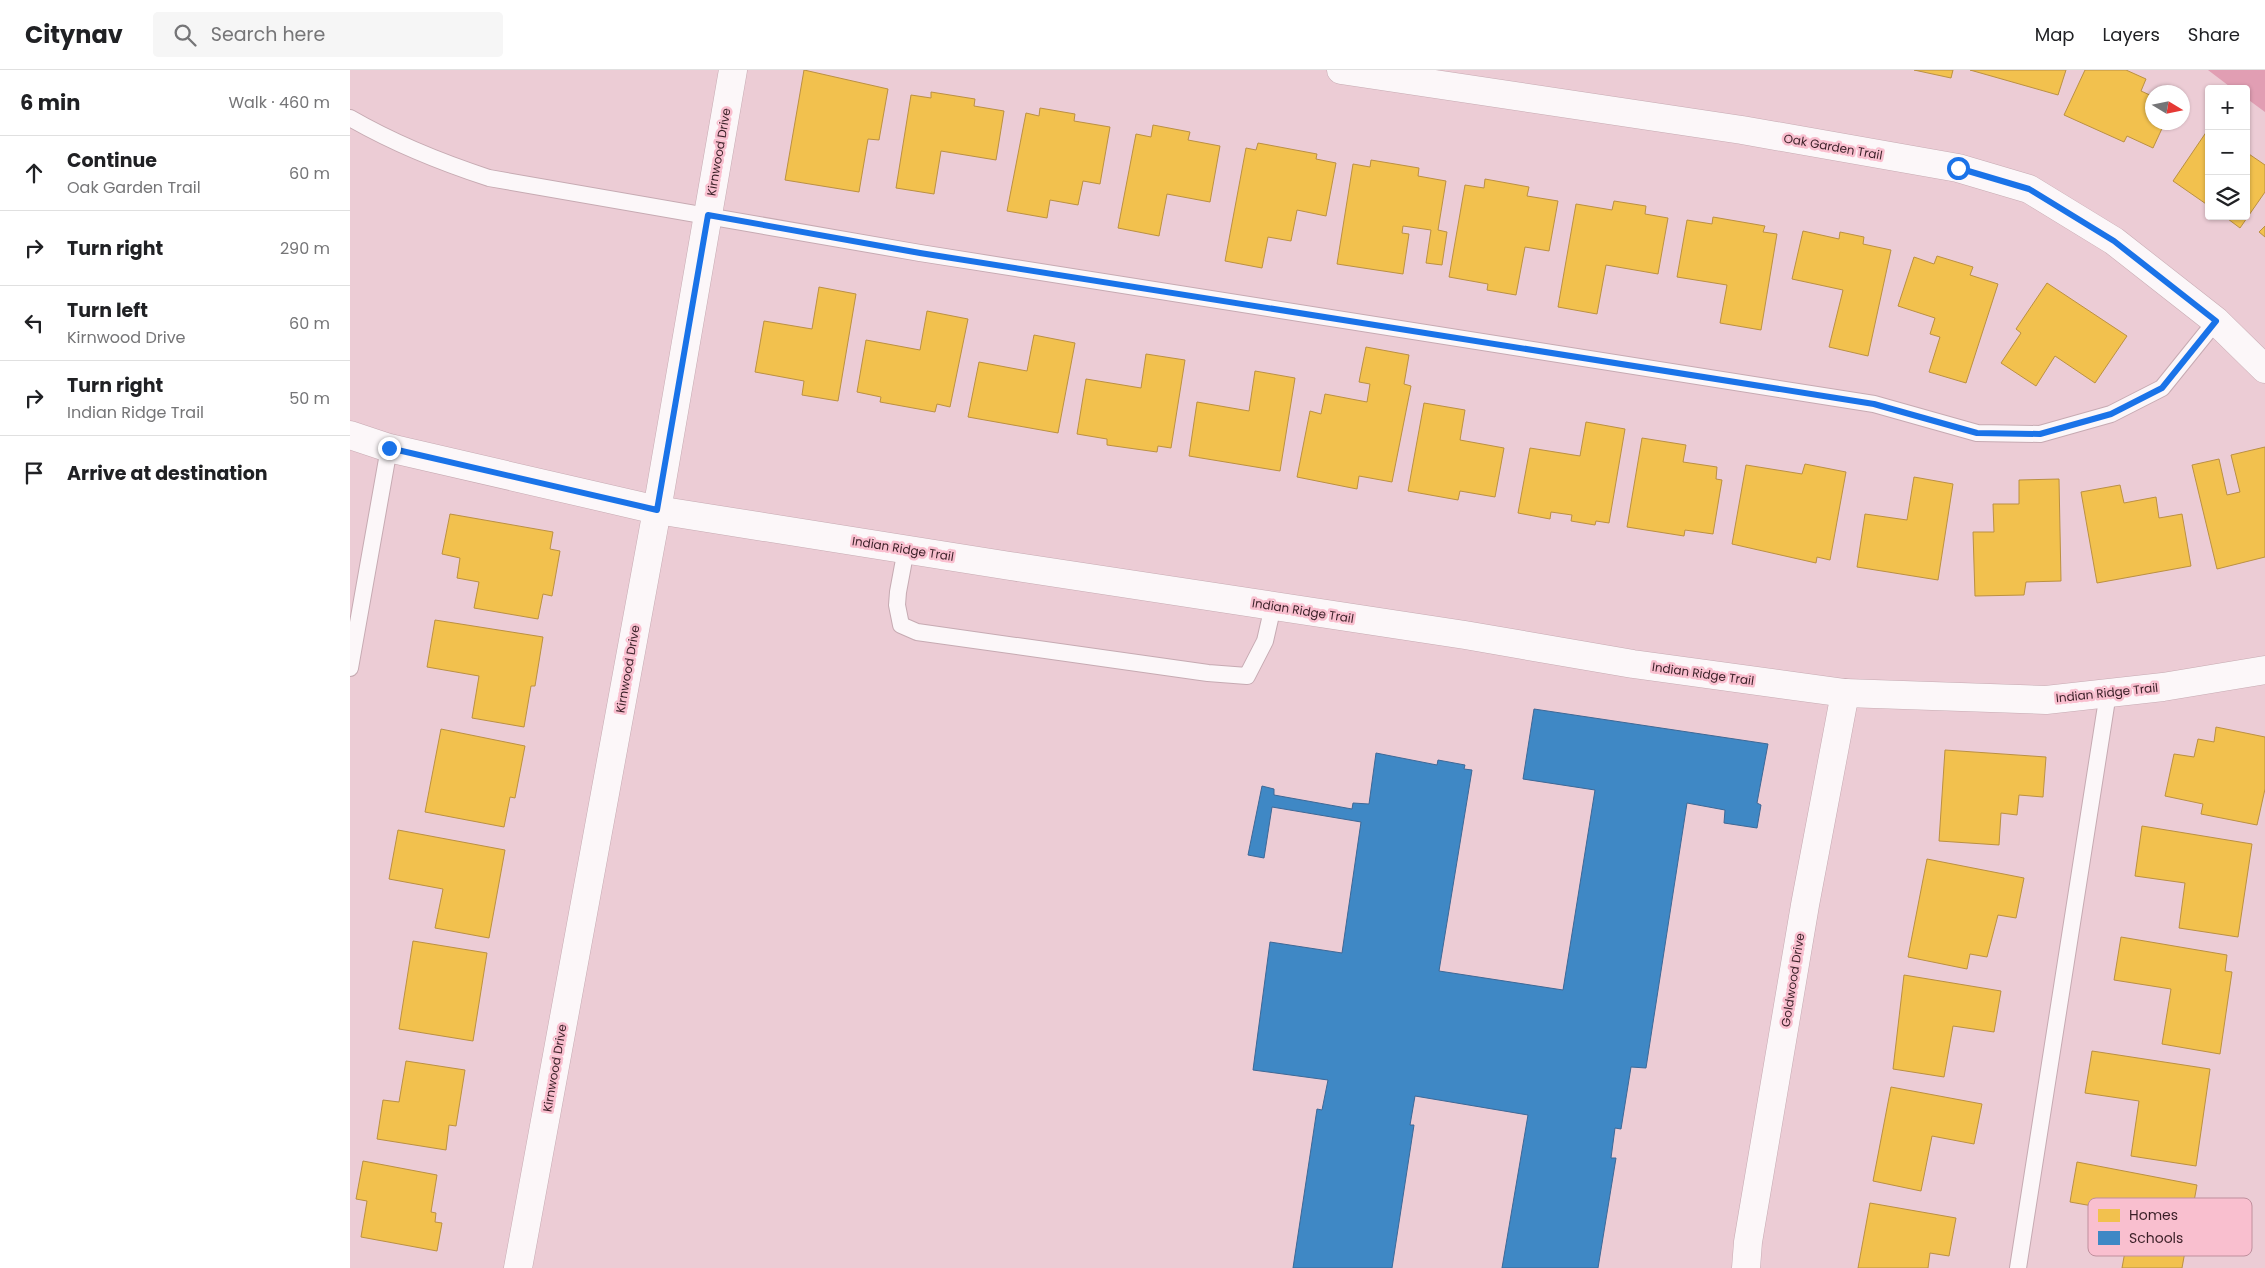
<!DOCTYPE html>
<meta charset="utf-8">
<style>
body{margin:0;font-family:Poppins,sans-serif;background:#f6f6f6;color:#202124}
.controls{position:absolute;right:15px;top:15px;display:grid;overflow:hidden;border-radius:5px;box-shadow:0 1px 4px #0004}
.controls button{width:45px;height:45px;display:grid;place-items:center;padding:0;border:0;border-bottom:1px solid #e0e0e0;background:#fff;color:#202124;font:25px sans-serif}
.compass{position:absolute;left:1795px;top:15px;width:45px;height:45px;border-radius:50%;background:#fff;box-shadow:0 1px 4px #0004;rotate:100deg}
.stop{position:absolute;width:15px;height:15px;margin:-11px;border:4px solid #1a73e8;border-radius:50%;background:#fff}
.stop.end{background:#1a73e8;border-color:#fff;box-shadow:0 1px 5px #0008}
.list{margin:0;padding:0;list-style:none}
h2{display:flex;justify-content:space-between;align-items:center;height:65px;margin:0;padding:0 20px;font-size:21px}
h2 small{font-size:16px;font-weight:400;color:#757577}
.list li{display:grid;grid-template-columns:32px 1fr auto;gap:15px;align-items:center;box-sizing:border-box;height:75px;padding:0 20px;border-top:1px solid #e0e0e0}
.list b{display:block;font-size:19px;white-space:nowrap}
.list p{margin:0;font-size:16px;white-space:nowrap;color:#757577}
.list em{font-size:16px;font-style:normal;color:#757577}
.icon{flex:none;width:28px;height:28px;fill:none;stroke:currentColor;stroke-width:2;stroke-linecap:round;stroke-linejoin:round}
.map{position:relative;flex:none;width:1915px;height:1198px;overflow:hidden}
header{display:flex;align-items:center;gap:30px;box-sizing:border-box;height:70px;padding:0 25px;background:#fff;border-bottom:1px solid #e0e0e0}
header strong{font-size:24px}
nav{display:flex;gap:28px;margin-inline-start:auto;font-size:18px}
.search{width:350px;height:45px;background:#f6f6f6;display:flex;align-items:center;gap:12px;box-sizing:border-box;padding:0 18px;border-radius:5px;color:#757577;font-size:19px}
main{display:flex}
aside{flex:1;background:#fff}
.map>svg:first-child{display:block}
</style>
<header>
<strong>Citynav</strong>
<div class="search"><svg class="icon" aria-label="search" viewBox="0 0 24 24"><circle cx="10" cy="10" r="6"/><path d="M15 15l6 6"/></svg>Search here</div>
<nav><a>Map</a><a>Layers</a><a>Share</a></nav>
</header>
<main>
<aside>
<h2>6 min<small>Walk · 460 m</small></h2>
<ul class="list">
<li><svg class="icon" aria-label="ahead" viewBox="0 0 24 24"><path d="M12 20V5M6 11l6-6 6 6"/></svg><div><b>Continue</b><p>Oak Garden Trail</p></div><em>60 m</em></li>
<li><svg class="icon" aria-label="right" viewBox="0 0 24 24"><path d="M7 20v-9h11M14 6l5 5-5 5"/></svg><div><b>Turn right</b></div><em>290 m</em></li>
<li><svg class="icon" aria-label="left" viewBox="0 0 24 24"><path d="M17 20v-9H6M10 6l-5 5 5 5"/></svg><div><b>Turn left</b><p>Kirnwood Drive</p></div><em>60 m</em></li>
<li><svg class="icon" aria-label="right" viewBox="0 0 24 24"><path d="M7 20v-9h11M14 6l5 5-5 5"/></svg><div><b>Turn right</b><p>Indian Ridge Trail</p></div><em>50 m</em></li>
<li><svg class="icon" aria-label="arrive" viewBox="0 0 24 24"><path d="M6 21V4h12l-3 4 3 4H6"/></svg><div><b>Arrive at destination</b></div></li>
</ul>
</aside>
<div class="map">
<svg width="1915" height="1198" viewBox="0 0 1915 1198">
<rect width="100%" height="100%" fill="#ecccd5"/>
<path fill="#e19eb3" d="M1858 0H1915V42L1896 28V19H1883Z"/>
<g fill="#f2c14e" stroke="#bb9042">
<path d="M454 0 538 19 529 70 518 69 509 122 435 110Z"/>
<path d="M1564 0H1603L1601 8Z"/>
<path d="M1620 0H1716L1708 25Z"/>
<path d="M1735 0H1776L1796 9 1791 21 1802 26V52H1815L1803 78 1777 66 1774 72 1714 45Z"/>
<path d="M581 22 625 29 624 36 654 41 646 90 591 81 584 124 546 118 561 25 581 28Z"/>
<path d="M690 38 725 44 724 51 760 57 750 114 733 111 728 135 700 130 697 148 657 141 676 43 689 46Z"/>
<path d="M803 55 840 62 838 70 870 76 860 132 817 124 809 166 768 158 786 64 801 67Z"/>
<path d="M1859 58V136L1823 111Z"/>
<path d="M908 73 967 84 966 89 986 93 976 146 947 140 941 171 918 167 912 198 875 191 896 78 906 80Z"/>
<path d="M1896 82 1915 95V122L1890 158 1874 146H1896Z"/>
<path d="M1021 90 1069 98 1068 106 1096 111 1088 160 1097 162 1092 195 1076 193 1081 160 1053 156 1052 163 1059 164 1053 204 987 194 1003 94 1020 97Z"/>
<path d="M1135 109 1179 117 1177 126 1208 131 1199 181 1175 177 1166 225 1137 220 1138 214 1099 207 1115 115 1134 118Z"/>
<path d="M1264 131 1296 136 1295 144 1318 148 1308 204 1256 195 1247 244 1208 237 1226 134 1262 140Z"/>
<path d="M1363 147 1415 156 1413 162 1427 164 1411 260 1370 253 1377 215 1327 207 1337 150 1362 154Z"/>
<path d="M1915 156V167L1909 162Z"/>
<path d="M1453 161 1489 169 1490 162 1514 167 1513 174 1541 180 1518 286 1479 277 1493 220 1442 209Z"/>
<path d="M1587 186 1623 197 1620 205 1648 214 1616 313 1579 302 1590 267 1580 264 1585 248 1548 236 1564 187 1584 194Z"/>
<path d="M1697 213 1777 266 1745 313 1705 286 1686 316 1651 293 1671 263 1666 259Z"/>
<path d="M469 217 506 224 488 331 452 325 454 311 405 302 414 251 462 259Z"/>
<path d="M577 241 618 249 600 337 587 334 585 342 530 332 531 327 507 322 516 270 570 280Z"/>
<path d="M684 265 725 273 708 363 618 347 629 292 677 301Z"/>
<path d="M1016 277 1059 285 1054 314 1061 316 1042 412 1009 406 1007 419 947 407 960 341 971 344 975 324 1017 332 1020 314 1009 312Z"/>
<path d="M796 284 835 290 821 378 808 376 807 382 757 375V369L727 364 736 309 791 318Z"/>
<path d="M905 301 945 308 930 401 839 386 847 332 899 341Z"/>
<path d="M1074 333 1115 340 1110 370 1154 378 1145 427 1110 421 1108 430 1058 421Z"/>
<path d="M1236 352 1275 359 1259 453 1246 451 1245 455 1221 451 1222 445 1201 442 1200 449 1168 443 1180 378 1230 386Z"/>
<path d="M1292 368 1336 375 1333 392 1367 397 1366 409 1372 410 1363 464 1335 460 1334 466 1277 457Z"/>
<path d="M1915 377V487L1867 499 1842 395 1869 389 1877 425 1890 422 1881 385Z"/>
<path d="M1455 394 1496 402 1480 490 1467 487 1466 493 1382 474 1396 395 1452 404Z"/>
<path d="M1564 407 1603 414 1588 510 1507 497 1515 444 1557 450Z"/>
<path d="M1709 409 1711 511 1676 512 1674 525 1625 526 1623 462H1644L1643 434H1669V410Z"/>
<path d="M1770 415 1774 433 1806 427 1809 448 1832 444 1841 496 1747 513 1731 422Z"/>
<path d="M100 444 203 462 200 479 210 481 202 526 193 524 188 549 124 538 129 512 107 508 110 488 92 484Z"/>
<path d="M85 550 193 567 185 616H181L174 657 122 648 129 606 77 597Z"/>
<path d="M1866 657 1915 667V719L1907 755 1851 744 1853 734 1815 726 1824 684 1844 687 1848 669 1864 672Z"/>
<path d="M91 659 175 676 165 728 160 727 154 757 75 742Z"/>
<path d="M1595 680 1696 687 1693 727 1669 725 1667 745 1651 743 1649 775 1589 771Z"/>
<path d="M1792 756 1902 774 1888 867 1829 858 1835 813 1785 806Z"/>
<path d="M48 760 155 780 139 868 85 858 93 819 39 809Z"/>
<path d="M1577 789 1674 808 1666 848 1648 845 1637 887 1620 884 1617 899 1558 887Z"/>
<path d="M1771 867 1877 885 1875 901 1882 902 1870 984 1812 974 1821 919 1764 910Z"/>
<path d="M63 871 137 883 123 971 49 959Z"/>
<path d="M1554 905 1651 921 1644 962 1603 956 1594 1007 1543 999Z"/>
<path d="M1742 981 1860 999 1846 1096 1781 1086 1789 1031 1735 1023Z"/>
<path d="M56 991 115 1000 106 1056 99 1055 96 1080 27 1069 33 1030 49 1032Z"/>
<path d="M1541 1017 1632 1034 1624 1074 1582 1066 1571 1121 1523 1111Z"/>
<path d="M13 1091 87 1105 81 1142 86 1143 85 1152 92 1153 87 1181 11 1167 17 1131 6 1129Z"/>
<path d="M1727 1092 1847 1115 1832 1198H1772L1782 1143 1720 1132Z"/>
<path d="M1520 1133 1606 1148 1599 1186 1580 1183 1578 1198H1508Z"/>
</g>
<path fill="#3f88c5" stroke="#3e6896" d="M1184 639 1418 674 1407 733 1411 735 1407 758 1374 753 1375 740 1337 733 1296 998 1281 997 1271 1059 1265 1058 1261 1088H1266L1248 1198H1152L1178 1045 1065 1026 1060 1055H1064L1042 1198H943L967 1039 972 1040 978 1010 903 1000 920 872 992 883 1011 752 922 737 914 788 898 785 912 716 924 719V725L1002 739 1003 733 1019 734 1026 683 1087 695 1088 690 1115 695 1114 699 1122 700 1089 901 1213 920 1245 720 1173 709Z"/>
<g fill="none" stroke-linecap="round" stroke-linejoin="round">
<defs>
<g id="lane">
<path d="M0 48C45 74 90 92 139 108L570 183 1524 334 1627 363 1690 364 1761 344 1812 318 1866 251"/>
<path d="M556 479 548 522 547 535 551 555 567 562 858 603 897 606 915 571 923 536"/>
<path d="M0 598 39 378"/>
<path d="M1668 1198 1758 623"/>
</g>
<g id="street">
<path d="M991 0 1392 60 1608 98 1679 119 1764 171 1866 251 1915 299"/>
<path d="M1396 1198 1398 1172 1455 835 1495 623"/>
</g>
<g id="secondary">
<path d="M0 365 39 378 307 440 660 496 1115 565 1283 594 1495 623 1696 630 1813 617 1915 600"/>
<path d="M168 1198 307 440 383 0"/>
</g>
</defs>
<use href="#lane" stroke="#c6aab2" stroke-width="18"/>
<use href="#street" stroke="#c6aab2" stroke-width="29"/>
<use href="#secondary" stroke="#c6aab2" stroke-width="29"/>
<use href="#lane" stroke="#fcf7f9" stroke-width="16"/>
<use href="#street" stroke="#fcf7f9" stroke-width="28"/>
<use href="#secondary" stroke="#fcf7f9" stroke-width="28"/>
</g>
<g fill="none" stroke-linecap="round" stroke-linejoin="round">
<path stroke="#1a73e8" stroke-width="6" d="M39 378 307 440 358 145 570 183 1524 334 1627 363 1690 364 1761 344 1812 318 1866 251 1764 171 1679 119 1608 98"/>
</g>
<g text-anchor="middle" stroke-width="5" stroke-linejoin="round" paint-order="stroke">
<g font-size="12" fill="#3a1f27" stroke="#f9bfcf">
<text transform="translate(1483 77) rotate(10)" y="4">Oak Garden Trail</text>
<text transform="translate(369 82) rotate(-80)" y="4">Kirnwood Drive</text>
<text transform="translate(553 479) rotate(9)" y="4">Indian Ridge Trail</text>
<text transform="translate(953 541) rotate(9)" y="4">Indian Ridge Trail</text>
<text transform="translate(278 599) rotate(-80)" y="4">Kirnwood Drive</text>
<text transform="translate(1353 604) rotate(8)" y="4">Indian Ridge Trail</text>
<text transform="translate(1757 623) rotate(-6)" y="4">Indian Ridge Trail</text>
<text transform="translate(1443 910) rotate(-81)" y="4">Goldwood Drive</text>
<text transform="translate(205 998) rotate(-80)" y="4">Kirnwood Drive</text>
</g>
</g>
<rect x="1738" y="1128" width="164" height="58" rx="8" fill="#f9bfcf" stroke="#c08f9d" stroke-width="1"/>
<rect x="1748" y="1139" width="22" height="13" fill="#f2c14e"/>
<rect x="1748" y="1161" width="22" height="14" fill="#3f88c5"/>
<g font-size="14" fill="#3a1f27">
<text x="1779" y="1150">Homes</text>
<text x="1779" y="1173">Schools</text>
</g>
</svg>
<div class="controls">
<button>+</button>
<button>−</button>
<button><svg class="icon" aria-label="layers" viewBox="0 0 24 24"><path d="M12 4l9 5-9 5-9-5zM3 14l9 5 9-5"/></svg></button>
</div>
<svg class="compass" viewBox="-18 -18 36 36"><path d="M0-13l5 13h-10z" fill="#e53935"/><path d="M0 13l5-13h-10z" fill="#757577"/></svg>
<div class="stop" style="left:1608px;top:98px"></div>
<div class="stop end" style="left:39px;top:378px"></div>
</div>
</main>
